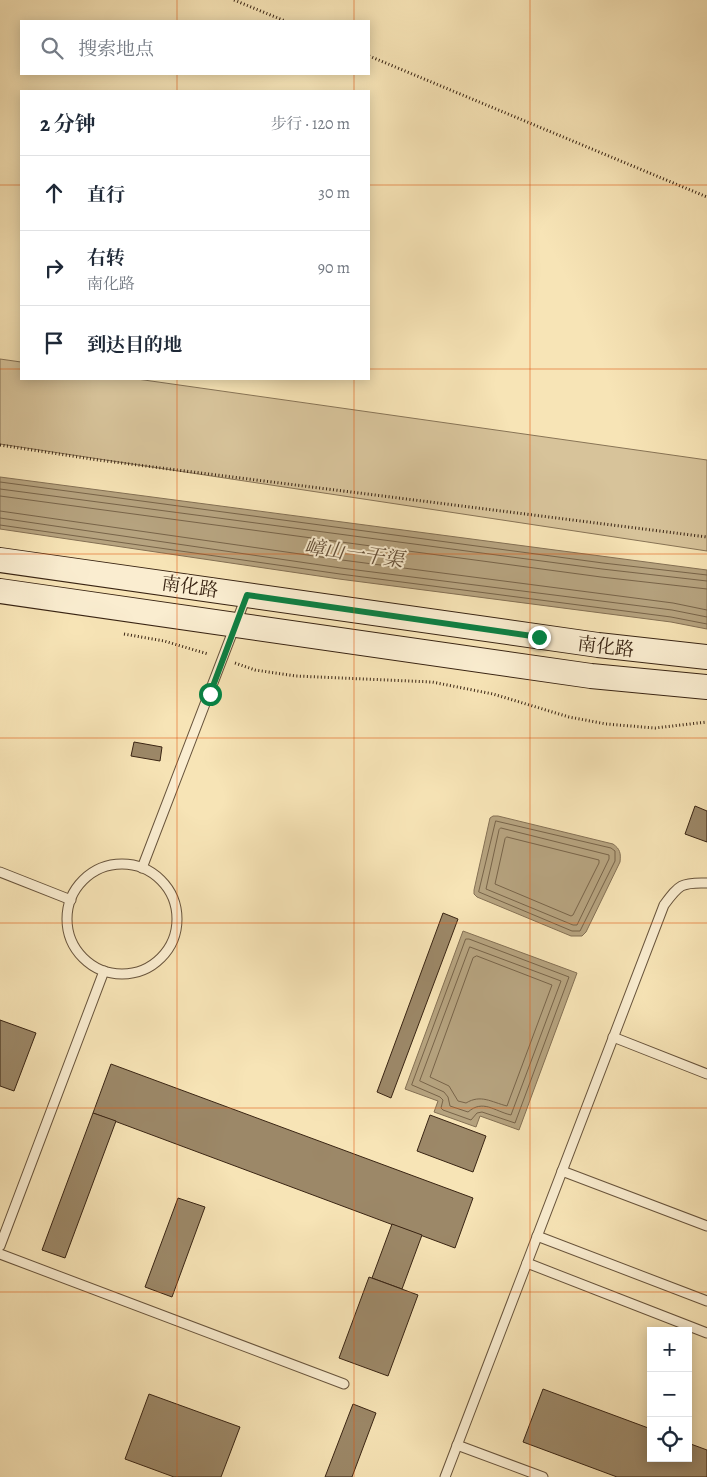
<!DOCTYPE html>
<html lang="zh">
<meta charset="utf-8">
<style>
body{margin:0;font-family:Alegreya,"Noto Serif SC",serif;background:#f2f2f3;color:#1f2937}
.controls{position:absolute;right:15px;bottom:15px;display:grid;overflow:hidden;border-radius:0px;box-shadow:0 2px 12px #0003}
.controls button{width:45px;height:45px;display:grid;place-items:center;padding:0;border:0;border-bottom:1px solid #e0e1e3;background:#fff;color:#1f2937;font:25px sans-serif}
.stop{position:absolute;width:15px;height:15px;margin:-11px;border:4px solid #0b8043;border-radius:50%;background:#fff}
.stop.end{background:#0b8043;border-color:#fff;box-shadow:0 1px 5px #0008}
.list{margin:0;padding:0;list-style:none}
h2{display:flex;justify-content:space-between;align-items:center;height:65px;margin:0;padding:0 20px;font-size:21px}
h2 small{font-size:16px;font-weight:400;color:#747a83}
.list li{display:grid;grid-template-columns:32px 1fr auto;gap:15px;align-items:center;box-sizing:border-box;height:75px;padding:0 20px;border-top:1px solid #e0e1e3}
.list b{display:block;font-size:19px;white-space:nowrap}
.list p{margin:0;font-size:16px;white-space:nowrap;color:#747a83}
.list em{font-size:16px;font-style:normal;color:#747a83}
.icon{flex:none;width:28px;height:28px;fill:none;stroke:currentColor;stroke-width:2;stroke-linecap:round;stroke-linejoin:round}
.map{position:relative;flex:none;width:707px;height:1477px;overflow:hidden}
.search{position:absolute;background:#fff;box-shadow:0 2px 12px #0003;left:20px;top:20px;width:350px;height:55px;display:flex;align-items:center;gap:12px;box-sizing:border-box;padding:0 18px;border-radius:0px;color:#747a83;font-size:19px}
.panel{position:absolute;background:#fff;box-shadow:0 2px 12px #0003;left:20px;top:90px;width:350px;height:290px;border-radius:0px}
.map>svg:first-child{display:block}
</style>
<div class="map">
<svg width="707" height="1477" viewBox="0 0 707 1477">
<rect width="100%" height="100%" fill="#f7e4b6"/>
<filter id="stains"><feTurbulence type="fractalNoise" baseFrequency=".004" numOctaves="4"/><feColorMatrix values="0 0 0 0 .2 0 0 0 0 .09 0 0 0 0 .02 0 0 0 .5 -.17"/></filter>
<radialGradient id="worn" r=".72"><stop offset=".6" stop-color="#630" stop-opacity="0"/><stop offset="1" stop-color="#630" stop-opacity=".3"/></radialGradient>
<path fill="#d7c39a" stroke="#887456" d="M0 359 21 362V379H137L707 460V551L0 444Z"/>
<g fill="#b6a37f" stroke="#847054">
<path d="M0 477 707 570V629L671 622 339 579 0 529Z"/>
<path d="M493 816H498L613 844C620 849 621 853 620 862L586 932 582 936H571L477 897 474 894V890L490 818Z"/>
<path d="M463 931 577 973 519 1130 480 1116 476 1127 434 1112 438 1101 405 1089Z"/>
</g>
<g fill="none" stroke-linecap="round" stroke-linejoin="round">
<g stroke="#786449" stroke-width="1">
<path d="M0 482 603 563 707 575"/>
<path d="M0 489 602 569 707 581"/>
<path d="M0 496 601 577 707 589"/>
<path d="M0 511 342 560 673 603 707 610"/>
<path d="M0 518 341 568 672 610 707 617"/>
<path d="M0 525 340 574 671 617 707 624"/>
<path d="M496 821 611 848 615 851V861L580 931H572L479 892Z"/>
<path d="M501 828 609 855V859L577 925H573L486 889 499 830Z"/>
<path d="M507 837 599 860V863L573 915 571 916 495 884 505 839Z"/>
<path d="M466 939H469L569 977 515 1123 482 1112 477 1113 471 1120 443 1110 441 1108 443 1100 440 1097 412 1085Z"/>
<path d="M470 947 561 981 511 1115C494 1111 483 1099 468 1112L450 1106 448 1097 444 1092 420 1081Z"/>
<path d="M477 956 552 985 507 1106C491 1102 481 1094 466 1103L458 1101 449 1086 430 1077 473 958Z"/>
</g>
</g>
<g fill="#9c8868" stroke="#392413">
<path d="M134 742 162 747 160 761 131 756Z"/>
<path d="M695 806 707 811V842L685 834Z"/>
<path d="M443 913 458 919 391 1098 377 1092Z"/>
<path d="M0 1020 36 1033 14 1091 0 1086Z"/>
<path d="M111 1064 473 1198 455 1248 93 1113Z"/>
<path d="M93 1113 116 1121 65 1258 42 1250Z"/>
<path d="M430 1115 486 1136 473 1172 417 1151Z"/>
<path d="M178 1198 205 1207 172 1297 145 1287Z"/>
<path d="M392 1224 422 1235 402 1289 372 1278Z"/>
<path d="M369 1277 418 1295 388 1376 339 1358Z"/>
<path d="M543 1389 651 1429V1458H688V1443L707 1450V1477H617L523 1442Z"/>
<path d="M149 1394 240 1427 221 1477H174L125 1459Z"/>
<path d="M353 1404 376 1413 352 1477H325Z"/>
</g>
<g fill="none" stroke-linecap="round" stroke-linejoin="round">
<defs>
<g id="lane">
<circle cx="122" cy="919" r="55"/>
<path d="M142 868 246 597"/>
<path d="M0 872 71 900"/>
<path d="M613 1037 707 1074"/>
<path d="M562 1171 707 1226"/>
<path d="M537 1236 707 1301"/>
<path d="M0 1246 104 971"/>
<path d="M0 1254 344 1384"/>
<path d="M527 1263 707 1333"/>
<path d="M457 1445 543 1477"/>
<path d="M445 1477 664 905C679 885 681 882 707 883"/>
</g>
<g id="secondary">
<path d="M0 560 598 645 707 657"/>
<path d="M0 591 591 676 707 687"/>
</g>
</defs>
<use href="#lane" stroke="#68543c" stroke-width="11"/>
<use href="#secondary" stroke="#392413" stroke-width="26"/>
<g stroke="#392413" stroke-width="3" stroke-dasharray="1 2.5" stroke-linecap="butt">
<path d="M234 0 285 21"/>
<path d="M369 56 707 197"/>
<path d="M0 445 98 460 707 537"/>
<path d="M124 634 164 641 208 654"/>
<path d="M235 663 255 670 296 676 432 682 493 694 569 717 606 724 655 728 707 722"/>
</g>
<use href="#lane" stroke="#faedd0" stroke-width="9"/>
<use href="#secondary" stroke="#faedd0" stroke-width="24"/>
</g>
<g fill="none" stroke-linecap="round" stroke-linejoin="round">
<path stroke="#0b8043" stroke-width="6" d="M210 694 247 595 539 637"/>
</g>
<path fill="none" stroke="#df560c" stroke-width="1" stroke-opacity="0.55" d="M177 0V21M354 0V21M530 0V1477M177 74V91M354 74V91M0 185H21M369 185H707M0 369H21M369 369H707M177 379V1477M354 379V1477M0 554H707M0 738H707M0 923H707M0 1108H707M0 1292H707"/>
<g text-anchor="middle" stroke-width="4" stroke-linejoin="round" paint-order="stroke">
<g font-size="19" fill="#392413" stroke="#faedd0">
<text transform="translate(190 586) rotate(8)" y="7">南化路</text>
<text transform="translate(606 646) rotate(7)" y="7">南化路</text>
</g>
<g font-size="20" font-style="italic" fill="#655039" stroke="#faedd0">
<text transform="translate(354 553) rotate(8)" y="7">嶂山一干渠</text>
</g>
</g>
<rect width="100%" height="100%" filter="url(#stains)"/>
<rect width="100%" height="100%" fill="url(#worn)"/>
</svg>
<div class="controls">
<button>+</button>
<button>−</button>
<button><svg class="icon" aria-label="locate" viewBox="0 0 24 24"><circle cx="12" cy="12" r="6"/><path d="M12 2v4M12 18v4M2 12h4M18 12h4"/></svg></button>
</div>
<div class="stop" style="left:210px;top:694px"></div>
<div class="stop end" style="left:539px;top:637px"></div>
<div class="search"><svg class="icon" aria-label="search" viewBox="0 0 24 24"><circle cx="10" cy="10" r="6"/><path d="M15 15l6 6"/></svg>搜索地点</div>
<section class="panel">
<h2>2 分钟<small>步行 · 120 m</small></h2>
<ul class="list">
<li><svg class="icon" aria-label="ahead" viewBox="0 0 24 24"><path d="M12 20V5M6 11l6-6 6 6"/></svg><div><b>直行</b></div><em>30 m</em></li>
<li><svg class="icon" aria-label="right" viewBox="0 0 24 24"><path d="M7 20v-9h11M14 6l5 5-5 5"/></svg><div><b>右转</b><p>南化路</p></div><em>90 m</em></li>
<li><svg class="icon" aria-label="arrive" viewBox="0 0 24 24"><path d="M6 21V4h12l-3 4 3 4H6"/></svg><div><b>到达目的地</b></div></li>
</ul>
</section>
</div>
